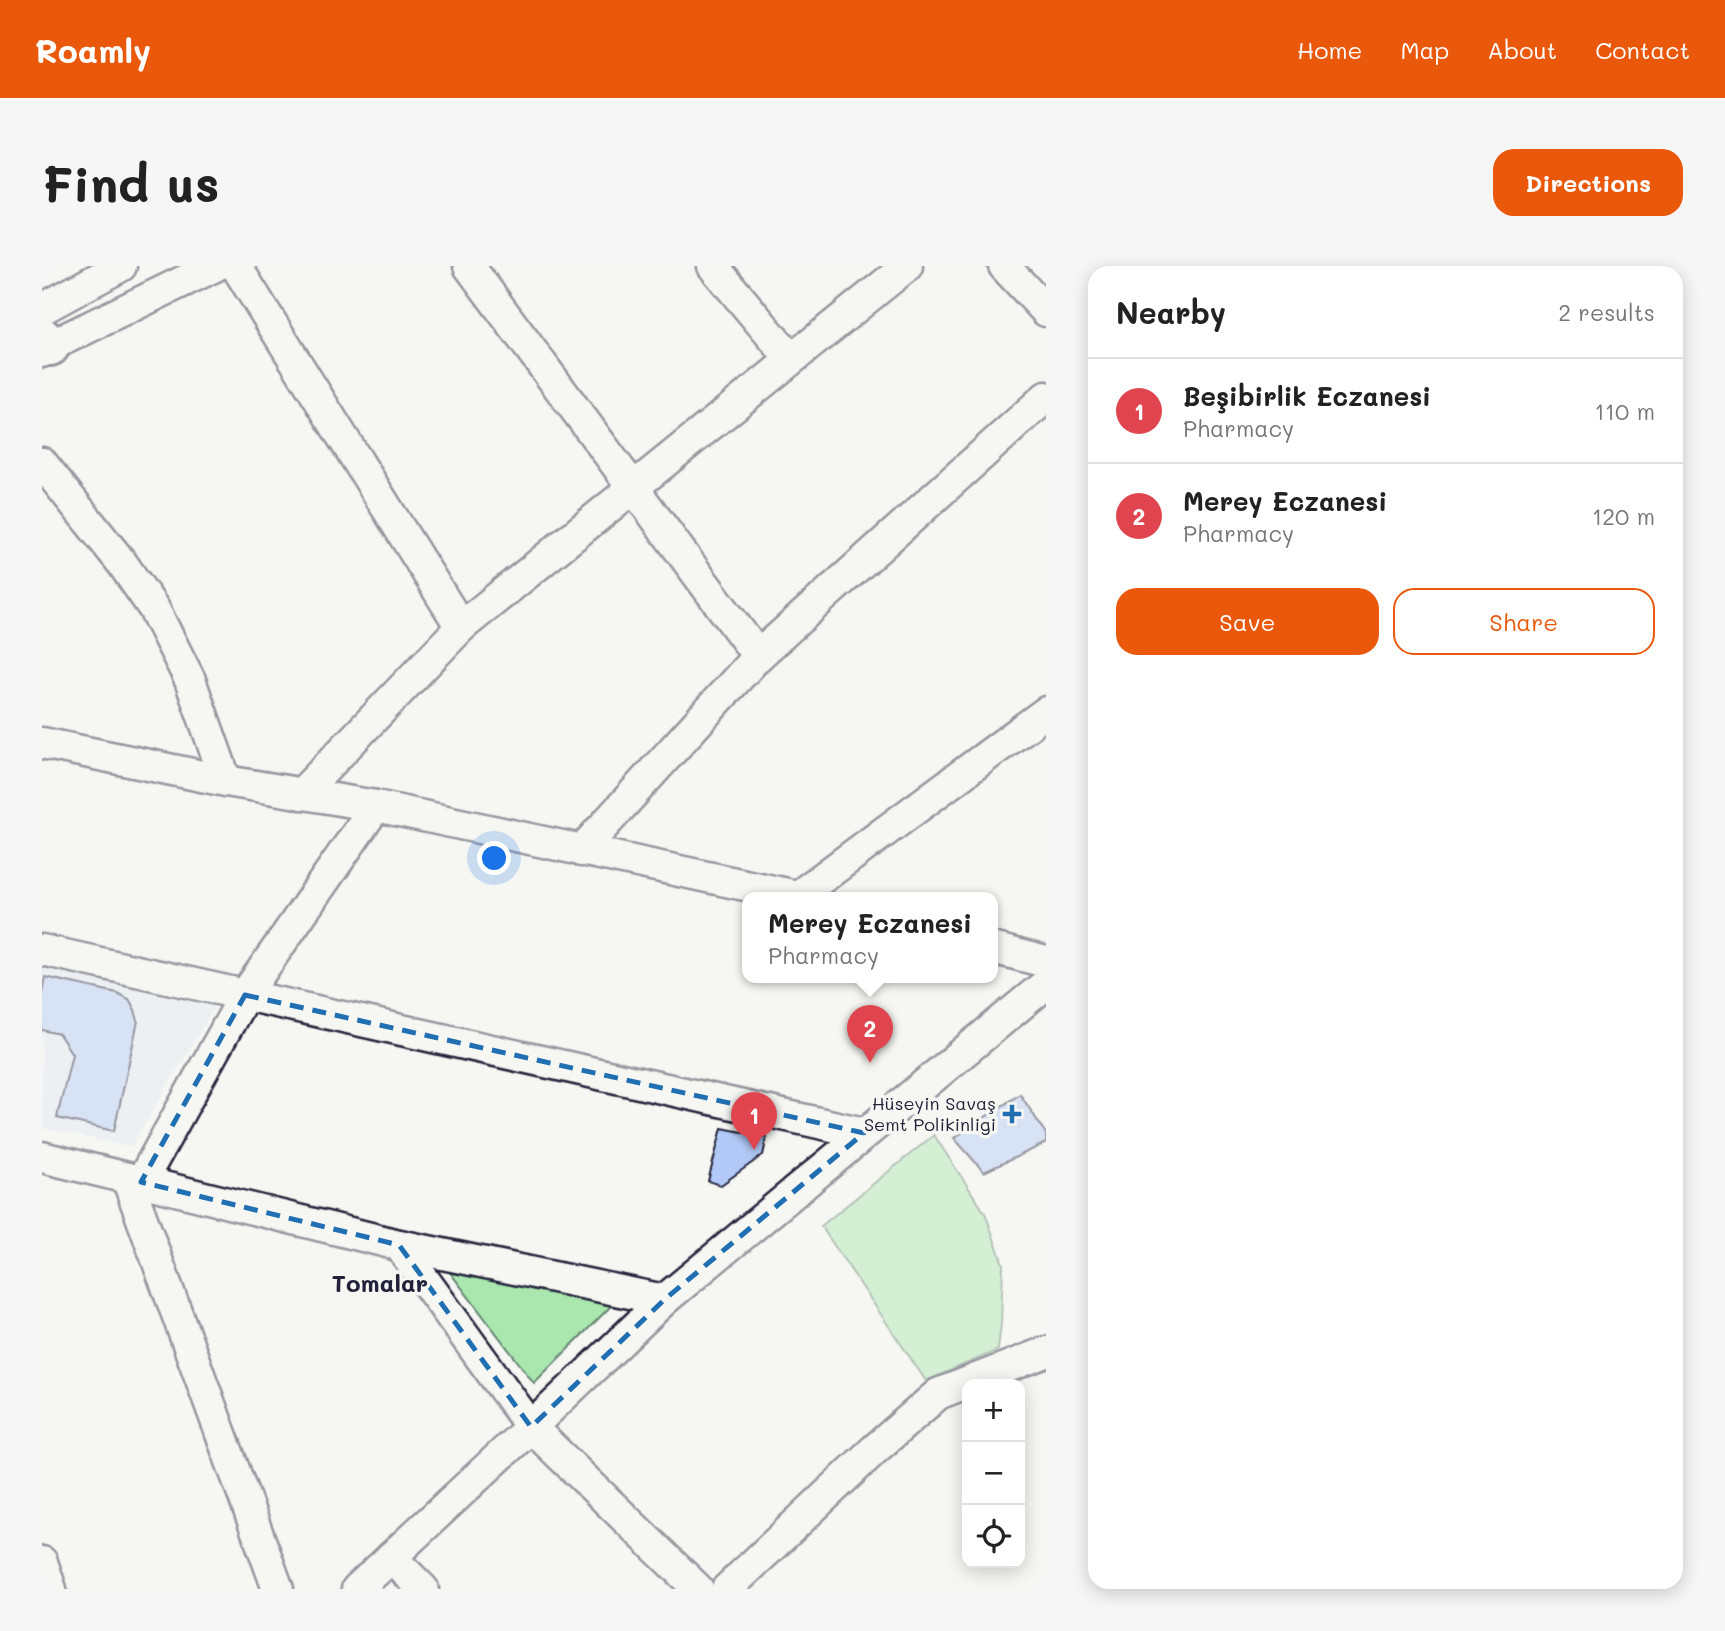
<!DOCTYPE html>
<meta charset="utf-8">
<style>
body{margin:0;font-family:Mali,sans-serif;background:#f6f6f6;color:#222}
.controls{position:absolute;right:21px;bottom:21px;display:grid;overflow:hidden;border-radius:14px;box-shadow:0 4px 18px #0003}
.controls button{width:63px;height:63px;display:grid;place-items:center;padding:0;border:0;border-bottom:2px solid #e0e0e0;background:#fff;color:#222;font:35px sans-serif}
.you{position:absolute;left:453px;top:593px;width:24px;height:24px;margin:-18px;border:5px solid #fff;border-radius:50%;background:#1a73e8;box-shadow:0 0 0 10px #1a73e833}
.badge{display:grid;place-items:center;width:46px;height:46px;border-radius:50%;background:#ea580c;color:#fff;font-size:23px;font-weight:700}
.pin{position:absolute;translate:-50% -58px;filter:drop-shadow(0 2px 4px #0008)}
.pin::after{content:'';position:absolute;top:37px;width:24px;height:21px;background:inherit;clip-path:polygon(0 0,100% 0,50% 100%)}
.popup{position:absolute;left:700px;top:626px;width:256px;height:91px;box-sizing:border-box;display:grid;place-content:center;border-radius:14px;background:#fff;filter:drop-shadow(0 2px 5px #0005);font-size:23px;white-space:nowrap;color:#767676}
.popup b{font-size:26px;color:#222}
.popup::after{content:'';position:absolute;left:50%;top:100%;margin-left:-14px;border:14px solid transparent;border-top-color:#fff}
.list{margin:0;padding:0;list-style:none}
h2{display:flex;justify-content:space-between;align-items:center;height:91px;margin:0;padding:0 28px;font-size:30px}
h2 small{font-size:23px;font-weight:400;color:#767676}
.list li{display:grid;grid-template-columns:46px 1fr auto;gap:21px;align-items:center;box-sizing:border-box;height:105px;padding:0 28px;border-top:2px solid #e0e0e0}
.list b{display:block;font-size:26px;white-space:nowrap}
.list p{margin:0;font-size:23px;white-space:nowrap;color:#767676}
.list em{font-size:23px;font-style:normal;color:#767676}
.actions{display:flex;gap:14px;padding:21px 28px}
.actions a{flex:1;padding:16px 0;border:2px solid #ea580c;border-radius:21px;text-align:center;font-size:24px;color:#ea580c}
.actions .main{background:#ea580c;color:#fff}
.icon{flex:none;width:38px;height:38px;fill:none;stroke:currentColor;stroke-width:2;stroke-linecap:round;stroke-linejoin:round}
.map{position:relative;flex:none;width:1004px;height:1323px;overflow:hidden;border-radius:21px}
header{display:flex;align-items:center;gap:42px;box-sizing:border-box;height:98px;padding:0 35px;background:#ea580c;color:#fff}
header strong{font-size:33px}
nav{display:flex;gap:38px;margin-inline-start:auto;font-size:24px}
.intro{display:flex;align-items:center;justify-content:space-between;box-sizing:border-box;height:168px;padding:0 42px}
h1{margin:0;font-size:49px}
.button{padding:18px 32px;border-radius:21px;background:#ea580c;color:#fff;font-size:24px;font-weight:700}
main{display:flex;gap:42px;padding:0 42px}
aside{flex:1;background:#fff;border-radius:21px;box-shadow:0 4px 18px #0003}
.map>svg:first-child{display:block}
</style>
<header>
<strong>Roamly</strong>
<nav><a>Home</a><a>Map</a><a>About</a><a>Contact</a></nav>
</header>
<div class="intro"><h1>Find us</h1><a class="button">Directions</a></div>
<main>
<div class="map">
<svg width="1004" height="1323" viewBox="0 0 1004 1323">
<rect width="100%" height="100%" fill="#f6f6f2"/>
<filter id="ink" filterUnits="userSpaceOnUse"><feTurbulence type="fractalNoise" baseFrequency=".0143" numOctaves="2"/><feDisplacementMap in="SourceGraphic" scale="14" xChannelSelector="R" yChannelSelector="G"/><feConvolveMatrix kernelMatrix="1 2 1 2 8 2 1 2 1" color-interpolation-filters="sRGB"/></filter>
<g filter="url(#ink)">
<path fill="#e2e9f4" d="M0 701 175 737 89 881 0 862Z"/>
<g fill="#aae7ae" stroke="#668474" stroke-width="2">
<path d="M892 869 943 947 961 998 959 1057 956 1084 884 1115 779 960Z"/>
<path d="M404 1001 570 1039 492 1117Z"/>
</g>
<g fill="#b3caf8" stroke="#22223b" stroke-width="2">
<path d="M3 711 75 727 87 733 93 744 96 755 72 865 15 852 30 788 17 768 0 764V726Z"/>
<path d="M978 828 1004 868V877L942 906 912 872Z"/>
<path d="M680 862 725 871 721 889 679 919 666 915Z"/>
</g>
<g fill="none" stroke-linecap="round" stroke-linejoin="round">
<defs>
<g id="street">
<path d="M194 0 419 361"/>
<path d="M427 0 716 390"/>
<path d="M671 0 749 93"/>
<path d="M962 0 1004 45"/>
<path d="M0 43 79 0"/>
<path d="M0 86 8 80 173 0"/>
<path d="M0 197 80 297 112 343 148 414 184 515"/>
<path d="M0 477 184 515 334 540 759 631"/>
<path d="M259 528 419 361 865 0"/>
<path d="M539 585 716 390 1004 131"/>
<path d="M756 630 1004 446"/>
<path d="M950 682 1004 696"/>
<path d="M0 684 822 867"/>
<path d="M0 891 357 979 622 1034"/>
<path d="M85 912 236 1323"/>
<path d="M99 916 203 729 334 540"/>
<path d="M357 979 489 1161 656 1323"/>
<path d="M349 1291 381 1323"/>
<path d="M0 1296 9 1323"/>
<path d="M315 1323 489 1161 622 1034 1004 718"/>
<path d="M685 1323 832 1184 896 1128 1004 1086"/>
</g>
<path id="secondary" d="M0 71 8 80"/>
</defs>
<use href="#street" stroke="#22223b" stroke-width="35"/>
<use href="#secondary" stroke="#22223b" stroke-width="44"/>
<use href="#street" stroke="#f6f6f2" stroke-width="30"/>
<use href="#secondary" stroke="#f6f6f2" stroke-width="38"/>
</g>
</g>
<path d="M0 0H1004V1323H0ZM203 729 822 867 622 1034 489 1161 357 979 99 916Z" fill="#f6f6f2" fill-opacity=".55" fill-rule="evenodd"/>
<path fill="none" stroke="#1f6fb2" stroke-width="5" stroke-dasharray="14 9" stroke-linejoin="round" d="M203 729 822 867 622 1034 489 1161 357 979 99 916Z"/>
<path fill="#1f6fb2" stroke="#f6f6f2" stroke-width="2.5" d="M966.5 837.5h7v7h7v7h-7v7h-7v-7h-7v-7h7z"/>
<g text-anchor="middle" stroke-width="7" stroke-linejoin="round" paint-order="stroke">
<g font-size="18" fill="#22223b" stroke="#f6f6f2" text-anchor="end">
<text x="954" y="844">Hüseyin Savaş<tspan x="954" dy="21">Semt Polikinligi</tspan></text>
</g>
<g font-size="24" font-weight="bold" fill="#22223b" stroke="#f6f6f2">
<text x="338" y="1026">Tomalar</text>
</g>
</g>
</svg>
<div class="controls">
<button>+</button>
<button>−</button>
<button><svg class="icon" aria-label="locate" viewBox="0 0 24 24"><circle cx="12" cy="12" r="6"/><path d="M12 2v4M12 18v4M2 12h4M18 12h4"/></svg></button>
</div>
<div class="you"></div>
<div class="pin badge" style="left:712px;top:884px;background:#e0444e">1</div>
<div class="pin badge" style="left:828px;top:797px;background:#e0444e">2</div>
<div class="popup"><b>Merey Eczanesi</b>Pharmacy</div>
</div>
<aside>
<h2>Nearby<small>2 results</small></h2>
<ul class="list">
<li><span class="badge" style="background:#e0444e">1</span><div><b>Beşibirlik Eczanesi</b><p>Pharmacy</p></div><em>110 m</em></li>
<li><span class="badge" style="background:#e0444e">2</span><div><b>Merey Eczanesi</b><p>Pharmacy</p></div><em>120 m</em></li>
</ul>
<div class="actions"><a class="main">Save</a><a>Share</a></div>
</aside>
</main>
